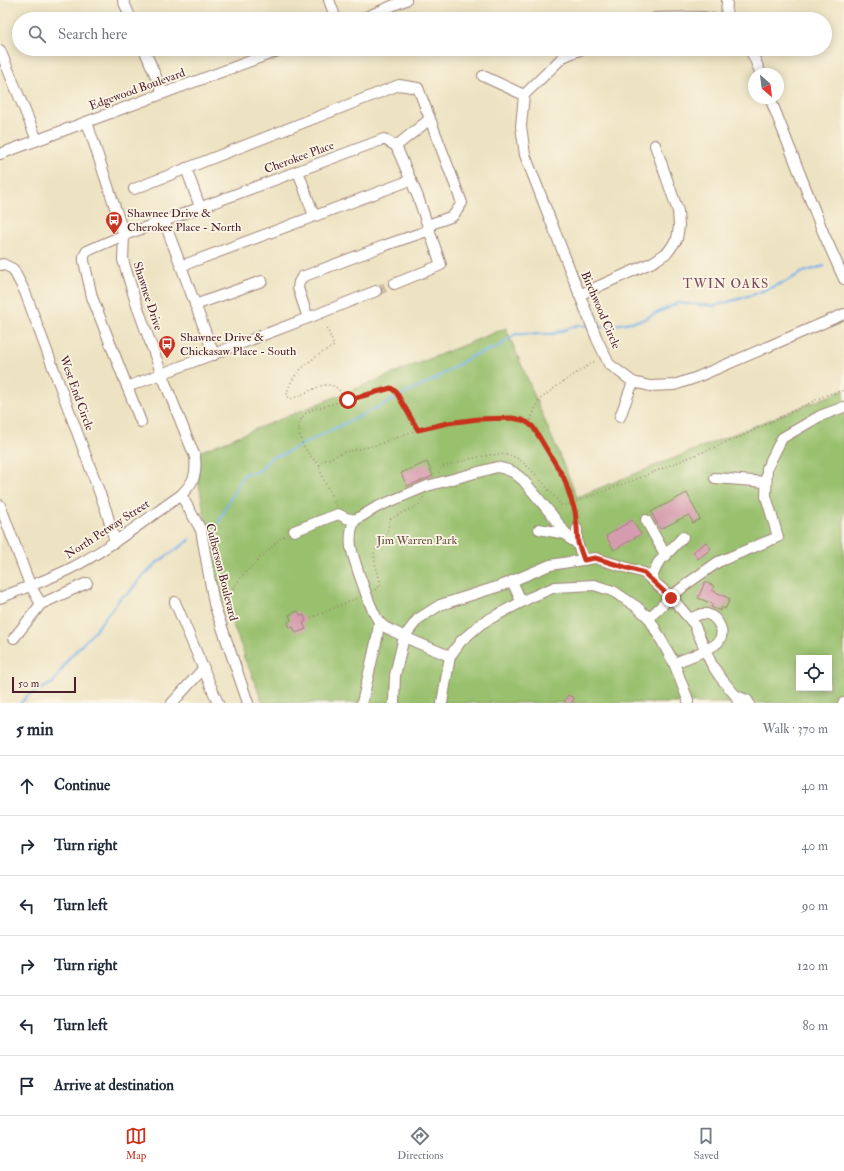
<!DOCTYPE html>
<meta charset="utf-8">
<style>
body{margin:0;font-family:"IM FELL Double Pica",serif;background:#f6f6f7;color:#1f2937}
.controls{position:absolute;right:12px;bottom:12px;display:grid;overflow:hidden;border-radius:0px;box-shadow:0 2px 10px #0003}
.controls button{width:36px;height:36px;display:grid;place-items:center;padding:0;border:0;border-bottom:1px solid #e0e1e3;background:#fff;color:#1f2937;font:20px sans-serif}
.compass{position:absolute;left:748px;top:68px;width:36px;height:36px;border-radius:50%;background:#fff;box-shadow:0 2px 10px #0003;rotate:152deg}
.scale{position:absolute;left:12px;bottom:10px;width:64px;box-sizing:border-box;padding-left:4px;border:2px solid #4a1f2b;border-top:0;font-size:11px;line-height:14px;white-space:nowrap;color:#4a1f2b;-webkit-text-stroke:3px #fcf5e5;paint-order:stroke}
.stop{position:absolute;width:12px;height:12px;margin:-9px;border:3px solid #c8321e;border-radius:50%;background:#fff}
.stop.end{background:#c8321e;border-color:#fff;box-shadow:0 1px 4px #0008}
.list{margin:0;padding:0;list-style:none}
h2{display:flex;justify-content:space-between;align-items:center;height:52px;margin:0;padding:0 16px;font-size:17px}
h2 small{font-size:13px;font-weight:400;color:#747a83}
.list li{display:grid;grid-template-columns:26px 1fr auto;gap:12px;align-items:center;box-sizing:border-box;height:60px;padding:0 16px;border-top:1px solid #e0e1e3}
.list b{display:block;font-size:15px;white-space:nowrap}
.list em{font-size:13px;font-style:normal;color:#747a83}
.icon{flex:none;width:22px;height:22px;fill:none;stroke:currentColor;stroke-width:2;stroke-linecap:round;stroke-linejoin:round}
.map{position:relative;flex:none;width:844px;height:703px;overflow:hidden}
.search{position:absolute;background:#fff;box-shadow:0 2px 10px #0003;left:12px;right:12px;top:12px;height:44px;display:flex;align-items:center;gap:10px;box-sizing:border-box;padding:0 14px;border-radius:22px;color:#747a83;font-size:15px}
.sheet{height:412px;background:#fff}
nav{display:flex;justify-content:space-around;align-items:center;box-sizing:border-box;height:56px;border-top:1px solid #e0e1e3;background:#fff;font-size:11px;color:#747a83}
nav a{display:grid;justify-items:center;gap:2px}
nav .on{color:#c8321e}
.map>svg:first-child{display:block}
</style>
<div class="map">
<svg width="844" height="703" viewBox="0 0 844 703">
<rect width="100%" height="100%" fill="#fcf5e5"/>
<filter id="ink" filterUnits="userSpaceOnUse"><feTurbulence type="fractalNoise" baseFrequency=".025" numOctaves="2"/><feDisplacementMap in="SourceGraphic" scale="8" xChannelSelector="R" yChannelSelector="G"/><feConvolveMatrix kernelMatrix="1 2 1 2 8 2 1 2 1" color-interpolation-filters="sRGB"/></filter>
<filter id="wash" filterUnits="userSpaceOnUse"><feTurbulence type="fractalNoise" baseFrequency=".012" numOctaves="4" result="noise"/><feDisplacementMap in="SourceGraphic" scale="16" xChannelSelector="R" yChannelSelector="G"/><feGaussianBlur stdDeviation="0.9" result="paint"/><feColorMatrix in="noise" values="0 0 0 0 0 0 0 0 0 0 0 0 0 0 0 0 0 1.4 0 .05"/><feComposite in="paint" operator="in"/></filter>
<g filter="url(#wash)">
<rect width="100%" height="100%" fill="#ede3c2"/>
<path fill="#98c06d" stroke="#71704c" fill-rule="evenodd" d="M506 328 577 497 844 390V703H263L250 670 243 656H245L215 578 194 454ZM799 658H829V688H799Z"/>
<g fill="none" stroke-linecap="round" stroke-linejoin="round">
<g stroke="#77b2e8" stroke-width="2.5">
<path d="M594 326 603 327 642 320 678 303 714 306 752 295 785 282 803 272 824 266"/>
<path d="M219 522 229 501 244 474 253 473 260 470 272 457 281 455 435 379 472 356 498 347 516 334H553L578 325 589 326"/>
<path d="M21 703 27 696 53 683 69 658 94 632 121 597 129 593 140 579 158 562 190 540"/>
</g>
</g>
<g id="blocks">
<g fill="#d59bae">
<path d="M427 462 433 476 407 486 401 473Z"/>
<path d="M687 493 700 519 693 523 689 515 660 529 651 512Z"/>
<path d="M632 520 641 534 614 550 606 536Z"/>
<path d="M706 542 711 549 698 559 693 552Z"/>
<path d="M705 582 714 586 712 590 730 599 725 609 722 607 720 611 711 607 713 604 698 598Z"/>
<path d="M298 611 301 616 304 615 306 621 303 623 306 629 296 633 293 627 290 628 288 622 291 620 289 615Z"/>
<path d="M568 695 574 698 572 703H564Z"/>
</g>
</g>
</g>
<g filter="url(#ink)">
<use href="#blocks" fill-opacity="0" stroke="#9c8176" stroke-width="1"/>
<g fill="none" stroke-linecap="round" stroke-linejoin="round">
<path stroke="#ccbca4" stroke-width="10" stroke-dasharray="10 5" stroke-linecap="butt" d="M376 291 394 284"/>
<defs>
<g id="minor">
<path d="M123 0 131 19"/>
<path d="M329 0 336 19"/>
<path d="M361 19 406 0"/>
<path d="M653 19 655 18 703 17 714 19"/>
<path d="M726 19 727 0"/>
<path d="M144 49 163 93"/>
<path d="M582 49 563 57 524 95 521 126 525 155 597 339 609 364 633 382 650 386 674 385 695 378 844 314"/>
<path d="M748 49 753 55 761 74"/>
<path d="M0 50 37 140"/>
<path d="M483 76 524 95"/>
<path d="M770 98 823 232 844 279"/>
<path d="M0 154 283 49"/>
<path d="M186 168 200 207"/>
<path d="M298 171 314 216"/>
<path d="M134 189 399 85 418 88 430 119 396 146"/>
<path d="M164 221 181 266 411 180"/>
<path d="M428 225 453 216 462 203 430 119"/>
<path d="M0 265 3 264 13 269 25 292 106 510 115 542"/>
<path d="M181 266 214 355"/>
<path d="M579 295 653 262 668 252 677 239 679 226 678 211 655 145"/>
<path d="M195 305 262 281"/>
<path d="M308 318 298 288 299 282 302 277 386 245 430 230"/>
<path d="M127 387 308 318 376 291"/>
<path d="M620 417 633 382"/>
<path d="M141 422 92 297 84 261V256L87 251 124 235 164 221 384 139 396 146 418 197 441 265 394 284"/>
<path d="M715 478 766 482"/>
<path d="M181 495 201 530 214 604 248 703"/>
<path d="M0 505 30 585 41 604"/>
<path d="M646 520 666 556"/>
<path d="M539 529 566 534"/>
<path d="M577 529V543"/>
<path d="M294 531 338 514 346 518 355 520"/>
<path d="M651 579 658 563 683 537"/>
<path d="M512 581 521 601"/>
<path d="M0 598C26 587 54 578 79 564 115 544 148 518 181 495 194 482 197 475 195 457L162 375 136 303 123 260 124 235 87 122"/>
<path d="M175 602 218 703"/>
<path d="M14 638 41 604 87 583"/>
<path d="M450 656C432 649 414 642 397 633 391 630 385 628 381 624 372 616 354 560 351 547 350 538 351 527 355 520L377 507 427 486 497 467 505 469 513 472 523 480 552 515 570 539 577 543 584 560"/>
<path d="M674 663C685 659 713 649 719 641 727 630 714 611 701 614 697 615 693 618 690 619"/>
<path d="M172 703 204 668"/>
<path d="M362 703 377 638 379 622"/>
<path d="M394 703 395 675 404 637 418 619 440 605 503 585 550 565 595 558 644 573 671 597 694 624 711 663 720 677 736 696"/>
<path d="M442 703 450 656 461 641 482 623 529 598 555 587 594 585 613 591 637 607 649 618"/>
<path d="M688 703V700L674 663 649 618 671 597 688 583 718 562 778 537 766 496 767 468 782 438 820 416 844 407"/>
<path d="M738 703 736 696 747 700 749 703"/>
<path d="M843 703H844"/>
</g>
</defs>
<use href="#minor" stroke="#9c8176" stroke-width="12"/>
<g stroke="#9c8176" stroke-width="1.5" stroke-dasharray="1 3" stroke-linecap="butt">
<path d="M327 328 334 346C316 355 288 374 287 396L291 399 323 385C337 384 339 389 345 400"/>
<path d="M529 424 539 400 557 386 595 361"/>
<path d="M320 465C309 456 298 442 299 427 300 423 301 418 304 415 308 411 313 409 318 408L391 388 394 389 397 392 418 430"/>
<path d="M439 473 442 467C461 462 496 449 514 457 528 462 551 493 561 505H567L639 478 742 436 824 396 844 390"/>
<path d="M336 506 322 476 319 466 323 461 345 452 377 445 417 430 448 423 478 419 493 418H512L522 420 528 423 533 427 564 478 575 511 576 521"/>
<path d="M375 590 381 585 375 563 374 551 386 538 390 519 420 504 423 497"/>
<path d="M228 614 227 596 243 575 282 537 287 535"/>
<path d="M311 618 359 597"/>
</g>
<use href="#minor" stroke="#fff" stroke-width="10"/>
</g>
</g>
<g fill="none" stroke-linecap="round" stroke-linejoin="round" filter="url(#ink)">
<path stroke="#c8321e" stroke-width="5" d="M348 400 391 388 396 392 418 430 448 423 478 419 512 418 522 420 528 423 533 427 538 435 564 478 575 511 577 528 578 543 584 560 595 558 644 573 671 598"/>
</g>
<defs>
<symbol id="bus-pin" viewBox="-11 -11 22 30"><path d="M0 17L-7.5 6A9.5 9.5 0 1 1 7.5 6Z" fill="#c8321e" stroke="#fcf5e5"/><path d="M-5-6H5V4H4V6H2V4H-2V6H-4V4H-5ZM-3.5-4V0h7V-4ZM-3.5 1.2v1.5H-2V1.2ZM2 1.2v1.5H3.5V1.2Z" fill="#fff"/></symbol>
</defs>
<g fill-rule="evenodd">
<use href="#bus-pin" x="104" y="210" width="20" height="27"/>
<use href="#bus-pin" x="157" y="334" width="20" height="27"/>
</g>
<g text-anchor="middle" stroke-width="3.5" stroke-linejoin="round" paint-order="stroke">
<g font-size="12" fill="#4a1f2b" stroke="#fcf5e5">
<text transform="translate(137 89) rotate(-20)" y="4">Edgewood Boulevard</text>
<text transform="translate(299 157) rotate(-20)" y="4">Cherokee Place</text>
<text transform="translate(148 296) rotate(72)" y="4">Shawnee Drive</text>
<text transform="translate(601 310) rotate(67)" y="4">Birchwood Circle</text>
<text transform="translate(77 393) rotate(70)" y="4">West End Circle</text>
<text transform="translate(107 529) rotate(-33)" y="4">North Petway Street</text>
<text transform="translate(222 572) rotate(76)" y="4">Culberson Boulevard</text>
</g>
<g font-size="12" fill="#4a1f2b" stroke="#fcf5e5" text-anchor="start">
<text x="127" y="217">Shawnee Drive &amp;<tspan x="127" dy="14">Cherokee Place - North</tspan></text>
<text x="180" y="341">Shawnee Drive &amp;<tspan x="180" dy="14">Chickasaw Place - South</tspan></text>
</g>
<g font-size="12" fill="#614f3f" stroke="#fcf5e5">
<text x="417" y="544">Jim Warren Park</text>
</g>
<g font-size="13" letter-spacing="1" fill="#7b4a59" stroke="#fcf5e5">
<text x="726" y="288">TWIN OAKS</text>
</g>
</g>
</svg>
<div class="controls">
<button><svg class="icon" aria-label="locate" viewBox="0 0 24 24"><circle cx="12" cy="12" r="6"/><path d="M12 2v4M12 18v4M2 12h4M18 12h4"/></svg></button>
</div>
<svg class="compass" viewBox="-18 -18 36 36"><path d="M0-13l5 13h-10z" fill="#e53935"/><path d="M0 13l5-13h-10z" fill="#747a83"/></svg>
<div class="scale">50 m</div>
<div class="stop" style="left:348px;top:400px"></div>
<div class="stop end" style="left:671px;top:598px"></div>
<div class="search"><svg class="icon" aria-label="search" viewBox="0 0 24 24"><circle cx="10" cy="10" r="6"/><path d="M15 15l6 6"/></svg>Search here</div>
</div>
<section class="sheet">
<h2>5 min<small>Walk · 370 m</small></h2>
<ul class="list">
<li><svg class="icon" aria-label="ahead" viewBox="0 0 24 24"><path d="M12 20V5M6 11l6-6 6 6"/></svg><div><b>Continue</b></div><em>40 m</em></li>
<li><svg class="icon" aria-label="right" viewBox="0 0 24 24"><path d="M7 20v-9h11M14 6l5 5-5 5"/></svg><div><b>Turn right</b></div><em>40 m</em></li>
<li><svg class="icon" aria-label="left" viewBox="0 0 24 24"><path d="M17 20v-9H6M10 6l-5 5 5 5"/></svg><div><b>Turn left</b></div><em>90 m</em></li>
<li><svg class="icon" aria-label="right" viewBox="0 0 24 24"><path d="M7 20v-9h11M14 6l5 5-5 5"/></svg><div><b>Turn right</b></div><em>120 m</em></li>
<li><svg class="icon" aria-label="left" viewBox="0 0 24 24"><path d="M17 20v-9H6M10 6l-5 5 5 5"/></svg><div><b>Turn left</b></div><em>80 m</em></li>
<li><svg class="icon" aria-label="arrive" viewBox="0 0 24 24"><path d="M6 21V4h12l-3 4 3 4H6"/></svg><div><b>Arrive at destination</b></div></li>
</ul>
</section>
<nav>
<a class="on"><svg class="icon" aria-label="map" viewBox="0 0 24 24"><path d="M3 6l6-2 6 2 6-2v14l-6 2-6-2-6 2zM9 4v14M15 6v14"/></svg>Map</a>
<a><svg class="icon" aria-label="directions" viewBox="0 0 24 24"><path d="M12 3l9 9-9 9-9-9zM9 14v-3h6M13 9l2 2-2 2"/></svg>Directions</a>
<a><svg class="icon" aria-label="saved" viewBox="0 0 24 24"><path d="M7 4h10v16l-5-4-5 4z"/></svg>Saved</a>
</nav>
